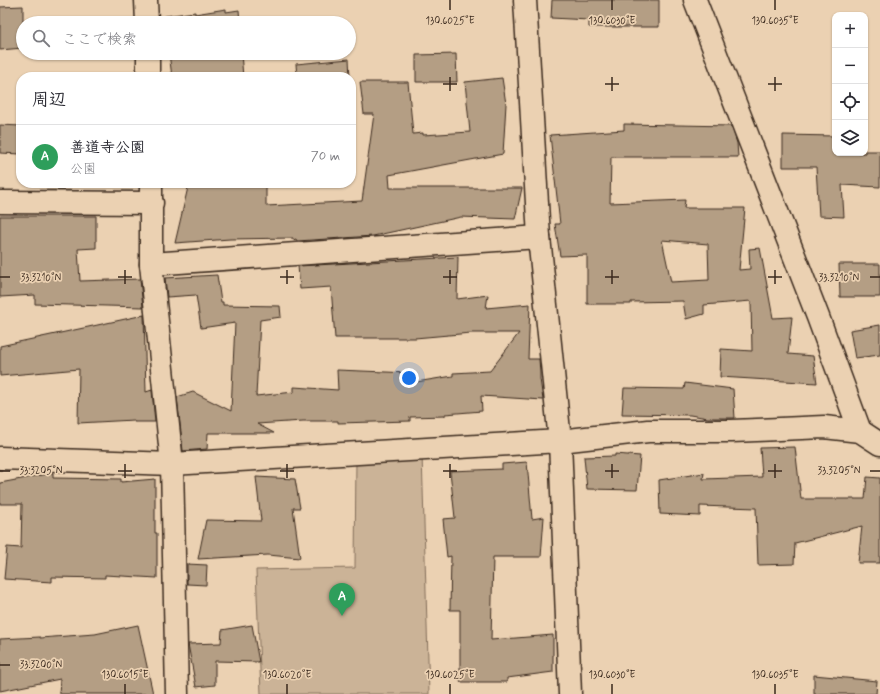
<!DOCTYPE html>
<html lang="ja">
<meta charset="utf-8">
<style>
body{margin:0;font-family:Mynerve,"Klee One",sans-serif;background:#f7f7f7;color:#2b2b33}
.controls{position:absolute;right:12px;top:12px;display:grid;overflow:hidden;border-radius:8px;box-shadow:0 1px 3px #0004}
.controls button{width:36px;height:36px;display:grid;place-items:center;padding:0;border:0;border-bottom:1px solid #e1e1e2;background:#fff;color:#2b2b33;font:20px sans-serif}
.you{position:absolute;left:409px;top:378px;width:14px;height:14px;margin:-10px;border:3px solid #fff;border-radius:50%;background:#1a73e8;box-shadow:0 0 0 6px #1a73e833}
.badge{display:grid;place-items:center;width:26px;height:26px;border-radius:50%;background:#c8321e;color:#fff;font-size:13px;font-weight:700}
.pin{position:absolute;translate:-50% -33px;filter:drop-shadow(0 1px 2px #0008)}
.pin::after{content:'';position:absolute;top:21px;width:14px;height:12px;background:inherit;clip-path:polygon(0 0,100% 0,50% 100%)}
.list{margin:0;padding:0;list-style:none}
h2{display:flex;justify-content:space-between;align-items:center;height:52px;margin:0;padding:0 16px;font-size:17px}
h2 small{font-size:13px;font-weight:400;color:#7c7c81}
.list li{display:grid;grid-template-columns:26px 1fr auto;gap:12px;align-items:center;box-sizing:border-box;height:64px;padding:0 16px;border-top:1px solid #e1e1e2}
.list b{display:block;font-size:15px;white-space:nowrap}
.list p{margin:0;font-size:13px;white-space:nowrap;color:#7c7c81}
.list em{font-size:13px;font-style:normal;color:#7c7c81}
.icon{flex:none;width:22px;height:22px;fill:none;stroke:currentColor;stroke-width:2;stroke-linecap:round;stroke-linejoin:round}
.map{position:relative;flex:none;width:880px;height:694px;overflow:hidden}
.search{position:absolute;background:#fff;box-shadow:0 1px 3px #0004;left:16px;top:16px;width:340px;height:44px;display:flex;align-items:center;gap:10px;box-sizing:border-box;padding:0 14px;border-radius:22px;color:#7c7c81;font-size:15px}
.panel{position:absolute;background:#fff;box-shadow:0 1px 3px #0004;left:16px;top:72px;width:340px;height:116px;border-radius:16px}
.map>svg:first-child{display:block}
</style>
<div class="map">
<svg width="880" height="694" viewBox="0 0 880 694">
<rect width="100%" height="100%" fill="#ebd1b2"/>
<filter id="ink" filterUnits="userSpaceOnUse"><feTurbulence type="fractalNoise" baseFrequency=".025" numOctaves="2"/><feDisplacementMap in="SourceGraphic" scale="8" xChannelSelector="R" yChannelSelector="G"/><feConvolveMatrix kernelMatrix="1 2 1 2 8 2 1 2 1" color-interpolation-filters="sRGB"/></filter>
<g filter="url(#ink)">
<path fill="#cbb397" stroke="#836e5a" d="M422 454 429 694H261L256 570 355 568 356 459Z"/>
<g fill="#b49e84" stroke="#3b2a1e" fill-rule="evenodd">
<path d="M552 0H659V27H589V20L551 18Z"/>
<path d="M23 6V48L0 50V7Z"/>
<path d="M226 9V12L239 10 240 23H166L165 16 195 12V14Z"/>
<path d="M169 53H241L243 77H172Z"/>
<path d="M456 54 457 82H416V55Z"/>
<path d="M349 59 350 77H297L296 64Z"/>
<path d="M502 78 506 104 503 154 389 175 390 188H522L515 219 461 217 373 236 297 241 296 239 293 240V238L230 239 175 243 189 183H266V206L362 201 374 114H364L360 82H408L413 134 423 133V135L470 132 465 82Z"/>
<path d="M624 124 731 126 737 143 738 157H611L610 203 685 200 684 208H745L739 270 750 269 749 249 760 248 773 318 792 317 788 354 813 356 817 383 720 377 721 349 752 351 751 301 704 305V314L686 319 683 301 631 302V304H587V255L560 256 555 224H560L550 135 624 130ZM662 240 708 244 709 280 671 282Z"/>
<path d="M0 125 21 126V154L0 153Z"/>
<path d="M783 135 835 136V153H865V151H880V187L842 185 844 217 819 216 816 167H783Z"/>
<path d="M0 216H96V248L78 249 80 281 140 279 143 307 35 304V295L0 297Z"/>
<path d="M458 257 457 299 488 295 486 308 530 304 528 359H539L540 373V379L543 400 481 396 482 411 445 414V416L410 417V421L338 423V421H303L257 424 274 433H208L207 449 183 451 177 397 193 392 231 411 235 323 201 328 196 295 167 297 165 278 217 275 221 302H223V305L280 306 281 317 260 320 256 396 294 392V387L338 390 337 370 410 373V383L453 376V373L490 371 519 333H471L415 338H335L331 287 300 289 298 266Z"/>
<path d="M839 264H880V297H840Z"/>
<path d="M144 315 146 392 152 390 155 422H134V420L78 423 79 369 0 376V346Z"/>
<path d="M880 325V355L855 358 850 330Z"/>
<path d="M685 383 733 389 735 418H708L690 415 622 414 624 388 684 389Z"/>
<path d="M795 447 801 499H865L867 477 880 478V563H858L862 526 795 543 794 564 758 565 756 508 700 506V516L660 514 659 480 704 473 703 479 762 477 760 448Z"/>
<path d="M615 454 640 456 637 490 587 489 584 457 615 456Z"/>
<path d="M527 462 532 519 544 517 541 557H493L491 640 553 635V672L507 678V682H460V610H450L451 556 447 557 443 519 455 518 450 471 502 469V464Z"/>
<path d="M53 473V478L121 479V482L155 479V533H157V578L105 575V578L52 577V582L4 579 7 547 21 548 22 504H0V483Z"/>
<path d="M256 477 295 479 300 508H293L300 558 268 555 198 559 206 520 261 521Z"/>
<path d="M187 564 207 565 206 585 187 584Z"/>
<path d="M138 625 153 694H59L60 679 0 691V639L40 637V638L95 634Z"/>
<path d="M252 625 259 662 215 661V685L196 687 188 644 221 643 222 630Z"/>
<path d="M814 675 877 681 876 694H814Z"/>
</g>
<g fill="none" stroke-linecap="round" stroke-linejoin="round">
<defs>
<g id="minor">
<path d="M146 0 147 23"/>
<path d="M525 0 539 237 560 441 570 694"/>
<path d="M695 0 818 317 860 431"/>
<path d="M148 53V77"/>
<path d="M151 183V264L172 464 177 694"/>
<path d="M0 202 152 203"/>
<path d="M151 264 539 237"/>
<path d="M0 458 172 464 560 441 648 431H732L824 427 860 431 880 444"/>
</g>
</defs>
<use href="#minor" stroke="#3b2a1e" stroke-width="25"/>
<use href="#minor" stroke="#ebd1b2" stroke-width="22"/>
</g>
</g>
<path fill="none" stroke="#3b2a1e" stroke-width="1.5" d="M450 0V10M612 0V10M775 0V10M450 77V91M612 77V91M775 77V91M443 84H457M605 84H619M768 84H782M125 270V284M287 270V284M450 270V284M612 270V284M775 270V284M0 277H10M118 277H132M280 277H294M443 277H457M605 277H619M768 277H782M870 277H880M125 464V478M287 464V478M450 464V478M612 464V478M775 464V478M0 471H10M118 471H132M280 471H294M443 471H457M605 471H619M768 471H782M870 471H880M0 665H10M125 684V694M287 684V694M450 684V694M612 684V694M775 684V694"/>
<g font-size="10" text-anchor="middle" fill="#3b2a1e" stroke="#ebd1b2" stroke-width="3.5" stroke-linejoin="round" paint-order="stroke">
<text x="450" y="24">130.6025°E</text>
<text x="612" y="24">130.6030°E</text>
<text x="775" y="24">130.6035°E</text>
<text x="41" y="281">33.3210°N</text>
<text x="839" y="281">33.3210°N</text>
<text x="41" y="474">33.3205°N</text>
<text x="839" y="474">33.3205°N</text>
<text x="41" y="668">33.3200°N</text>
<text x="125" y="678">130.6015°E</text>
<text x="287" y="678">130.6020°E</text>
<text x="450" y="678">130.6025°E</text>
<text x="612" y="678">130.6030°E</text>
<text x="775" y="678">130.6035°E</text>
</g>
</svg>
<div class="controls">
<button>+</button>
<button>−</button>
<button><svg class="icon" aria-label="locate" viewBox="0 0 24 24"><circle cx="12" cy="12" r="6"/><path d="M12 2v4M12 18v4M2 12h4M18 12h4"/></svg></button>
<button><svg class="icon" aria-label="layers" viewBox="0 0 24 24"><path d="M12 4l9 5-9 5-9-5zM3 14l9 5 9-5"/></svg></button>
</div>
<div class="you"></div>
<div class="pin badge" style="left:342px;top:616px;background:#2e9e5b">A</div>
<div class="search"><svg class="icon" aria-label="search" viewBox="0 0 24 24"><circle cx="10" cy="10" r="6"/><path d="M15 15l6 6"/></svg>ここで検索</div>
<section class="panel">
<h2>周辺<small></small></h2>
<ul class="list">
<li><span class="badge" style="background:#2e9e5b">A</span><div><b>善道寺公園</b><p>公園</p></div><em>70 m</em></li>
</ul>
</section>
</div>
